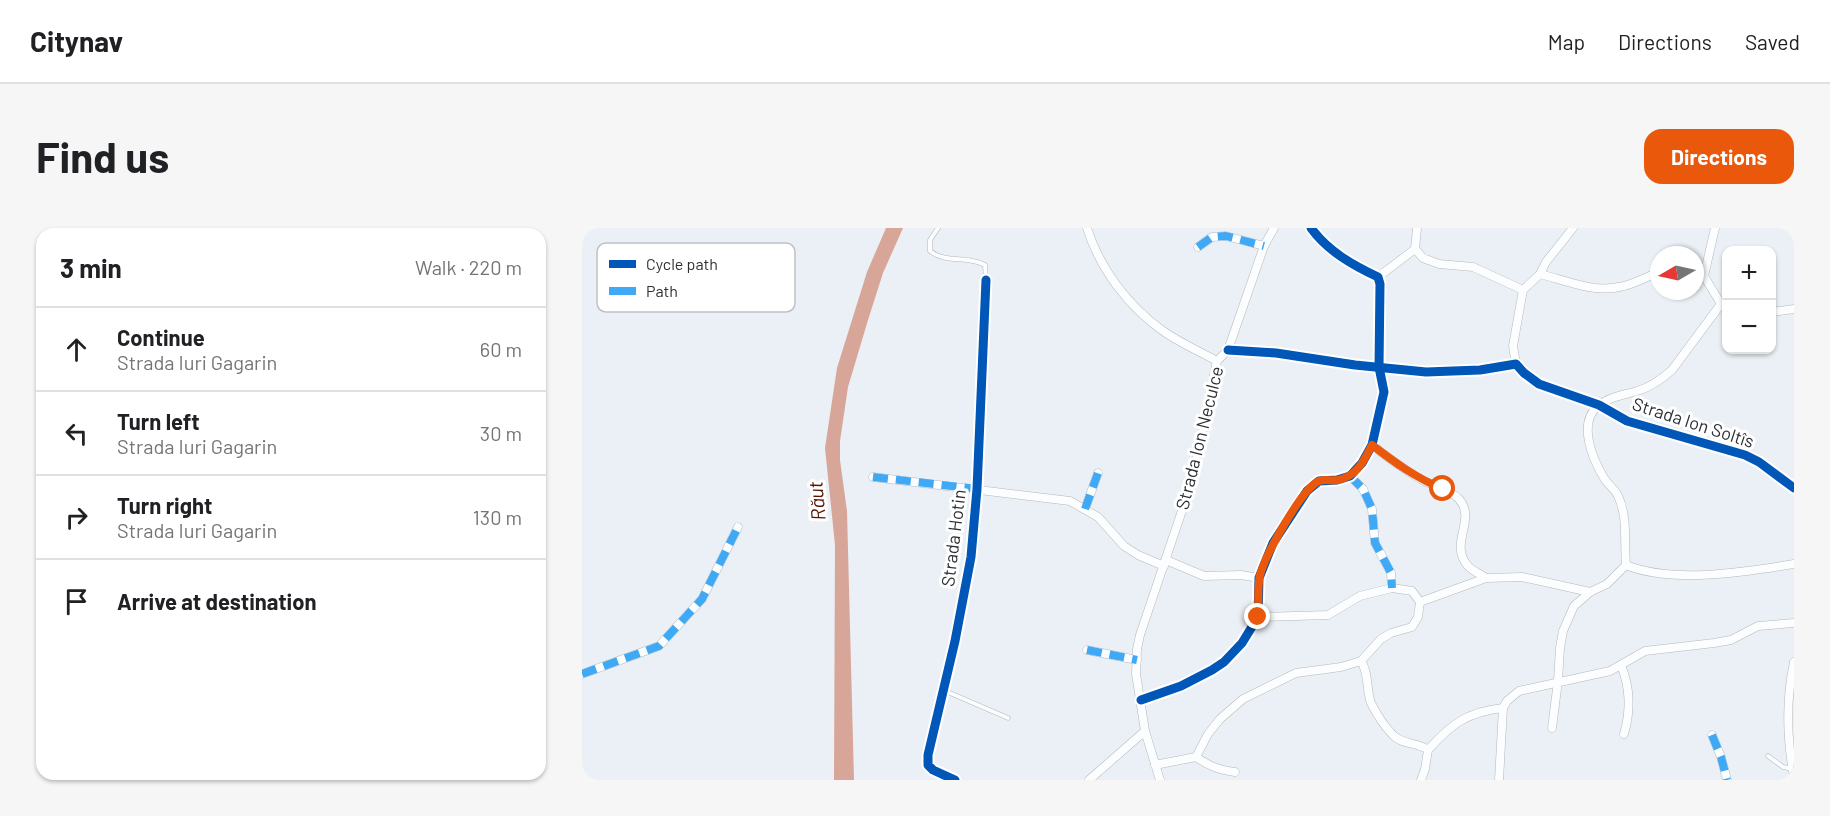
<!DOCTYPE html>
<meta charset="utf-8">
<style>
body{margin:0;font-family:Barlow,sans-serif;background:#f6f6f6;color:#202124}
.controls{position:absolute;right:18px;top:18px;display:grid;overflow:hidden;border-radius:12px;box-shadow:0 2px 4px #0004}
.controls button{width:54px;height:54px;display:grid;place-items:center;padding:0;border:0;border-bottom:2px solid #e0e0e0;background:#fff;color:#202124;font:30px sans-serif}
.compass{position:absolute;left:1068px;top:18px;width:54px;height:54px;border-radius:50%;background:#fff;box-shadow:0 2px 4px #0004;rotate:261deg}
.stop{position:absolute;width:18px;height:18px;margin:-14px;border:4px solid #ea580c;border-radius:50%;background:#fff}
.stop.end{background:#ea580c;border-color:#fff;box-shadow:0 2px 6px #0008}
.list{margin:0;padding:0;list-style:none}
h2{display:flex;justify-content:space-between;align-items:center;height:78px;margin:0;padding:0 24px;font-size:26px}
h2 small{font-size:20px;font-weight:400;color:#757577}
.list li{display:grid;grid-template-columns:39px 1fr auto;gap:18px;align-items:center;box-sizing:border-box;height:84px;padding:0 24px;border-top:2px solid #e0e0e0}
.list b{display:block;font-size:22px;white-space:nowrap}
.list p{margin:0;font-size:20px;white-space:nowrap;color:#757577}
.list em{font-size:20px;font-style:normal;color:#757577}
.icon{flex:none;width:33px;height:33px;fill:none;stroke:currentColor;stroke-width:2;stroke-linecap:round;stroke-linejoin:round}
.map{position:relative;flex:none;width:1212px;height:552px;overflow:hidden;border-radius:18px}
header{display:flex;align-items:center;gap:36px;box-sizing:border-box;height:84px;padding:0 30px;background:#fff;border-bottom:2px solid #e0e0e0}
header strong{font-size:28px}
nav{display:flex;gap:33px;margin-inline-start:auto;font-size:21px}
.intro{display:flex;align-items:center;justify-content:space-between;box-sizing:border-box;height:144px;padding:0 36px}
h1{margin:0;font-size:42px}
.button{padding:15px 27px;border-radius:18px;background:#ea580c;color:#fff;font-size:21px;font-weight:700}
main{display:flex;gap:36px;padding:0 36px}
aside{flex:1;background:#fff;border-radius:18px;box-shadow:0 2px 4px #0004}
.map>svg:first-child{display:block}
</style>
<header>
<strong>Citynav</strong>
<nav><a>Map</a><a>Directions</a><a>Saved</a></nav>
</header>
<div class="intro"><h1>Find us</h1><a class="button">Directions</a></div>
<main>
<aside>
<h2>3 min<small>Walk · 220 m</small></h2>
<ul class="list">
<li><svg class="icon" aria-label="ahead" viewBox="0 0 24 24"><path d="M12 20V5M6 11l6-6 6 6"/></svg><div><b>Continue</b><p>Strada Iuri Gagarin</p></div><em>60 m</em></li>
<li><svg class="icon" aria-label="left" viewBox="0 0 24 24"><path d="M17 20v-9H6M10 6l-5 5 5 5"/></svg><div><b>Turn left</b><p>Strada Iuri Gagarin</p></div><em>30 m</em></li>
<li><svg class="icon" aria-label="right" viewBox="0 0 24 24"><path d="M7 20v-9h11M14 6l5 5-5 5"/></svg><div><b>Turn right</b><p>Strada Iuri Gagarin</p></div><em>130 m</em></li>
<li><svg class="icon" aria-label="arrive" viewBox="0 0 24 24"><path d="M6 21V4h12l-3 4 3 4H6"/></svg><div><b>Arrive at destination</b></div></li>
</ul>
</aside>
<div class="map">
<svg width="1212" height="552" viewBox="0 0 1212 552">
<rect width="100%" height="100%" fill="#eaf0f5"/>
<path fill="#d8a698" d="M304 0H321L301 45 286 92 266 159 258 213V232L265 283 272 552H252L253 317 243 220 255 140 285 44Z"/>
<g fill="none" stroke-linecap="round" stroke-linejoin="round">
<defs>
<g id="lane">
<path d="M356 0 348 12V23C364 36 385 27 403 37L404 51"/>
<path d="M361 462 426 490"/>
<path d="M1186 528 1201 539 1211 541"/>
</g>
<g id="street">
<path d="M505 0C518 41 546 78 581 103 598 115 617 123 635 133"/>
<path d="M616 19 630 9 644 8 682 18"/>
<path d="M833 21 841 30 857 36 891 39 941 62"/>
<path d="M1113 42 1122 48 1139 76"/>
<path d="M958 46 964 34 991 0"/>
<path d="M1122 48 1133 0"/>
<path d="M796 49 833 21 835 0"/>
<path d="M1144 78 1139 76 1090 142C1080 151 1069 159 1055 163 1042 167 1027 169 1016 178 995 195 1011 232 1022 250 1026 257 1033 261 1036 268 1046 288 1042 315 1044 337 1090 356 1164 344 1212 336"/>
<path d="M1190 84 1212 81"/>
<path d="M646 122 694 125 773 137 844 144 898 142 934 136 942 145 957 156 1017 177 1045 193 1163 227 1177 234 1212 260"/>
<path d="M934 136 931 118 941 62 958 46C982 52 1012 65 1037 59 1051 57 1064 49 1077 44"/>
<path d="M790 217C806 230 822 241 840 252 851 258 867 261 877 271 895 292 867 314 885 337 889 342 898 346 904 350"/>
<path d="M768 248 781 261 790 281 793 315 809 345 810 360"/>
<path d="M291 249 488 273 516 289 542 318 556 327 582 338"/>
<path d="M503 281 516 245"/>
<path d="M584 332 622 348 659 347 677 350"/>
<path d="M676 389 746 387 778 368 810 360 830 363 838 374 904 350 940 349 1008 364"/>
<path d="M505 422 555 432"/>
<path d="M779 433C787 445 784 461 789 475 794 485 803 499 811 507 820 517 836 514 846 522L843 541 839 552"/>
<path d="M1212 434C1204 471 1205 512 1212 549"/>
<path d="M1039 437C1048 459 1049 482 1042 506"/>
<path d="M0 446 77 418 120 371 156 299"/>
<path d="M559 472 599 458 630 442 642 434 660 415 676 389 677 350 691 315 725 263 737 253 755 252 768 248 780 235 790 217 802 164 797 139 798 56 796 49C770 37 746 23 729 0"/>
<path d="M970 500 976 453 978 420 981 403 992 378 1008 364 1025 356 1044 337"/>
<path d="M1130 507 1139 529 1145 552"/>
<path d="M846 522C869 496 885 484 921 480"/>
<path d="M614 529 626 506 638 491 661 471 714 445 759 439 779 433 799 411 809 405 830 399 836 389 838 374"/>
<path d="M573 537 614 529C627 538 637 542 653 544"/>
<path d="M373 552 351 542 346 537V527L373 413 389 329 395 261 404 52"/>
<path d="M507 552 563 503"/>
<path d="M578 552 563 503 554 446 555 421 558 407 609 256 635 133 646 122 682 18 692 0"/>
<path d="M917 552 921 480 925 473 937 463 1028 443 1063 423 1132 415 1149 412 1176 398 1212 395"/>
</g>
</defs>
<use href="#lane" stroke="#b4b8bc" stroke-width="5"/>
<use href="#street" stroke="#b4b8bc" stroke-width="9"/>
<use href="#lane" stroke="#fcfdfe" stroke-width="4"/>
<use href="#street" stroke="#fcfdfe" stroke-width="8"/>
<g stroke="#3fa9f5" stroke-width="8" stroke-dasharray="15 8" stroke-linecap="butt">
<path d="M616 19 630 9 644 8 682 18"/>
<path d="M768 248 781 261 790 281 793 315 809 345 810 360"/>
<path d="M291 249 395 261"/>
<path d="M503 281 516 245"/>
<path d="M505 422 555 432"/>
<path d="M0 446 77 418 120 371 156 299"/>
<path d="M1130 507 1139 529 1145 552"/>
</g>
<defs>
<g id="cycleway">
<path d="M646 122 694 125 773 137 844 144 898 142 934 136 942 145 957 156 1017 177 1045 193 1163 227 1177 234 1212 260"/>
<path d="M559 472 599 458 630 442 642 434 660 415 676 389 677 350 691 315 725 263 737 253 755 252 768 248 780 235 790 217 802 164 797 139 798 56 796 49C770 37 746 23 729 0"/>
<path d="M373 552 351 542 346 537V527L373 413 389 329 395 261 404 52"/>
</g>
</defs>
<use href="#cycleway" stroke="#fff" stroke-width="13"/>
<use href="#cycleway" stroke="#0057b8" stroke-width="9"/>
</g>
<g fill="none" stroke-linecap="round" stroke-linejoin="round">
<path stroke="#ea580c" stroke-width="8" d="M676 389C677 376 675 359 678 347 683 328 719 261 737 253 742 251 750 253 756 252 775 248 782 233 790 217 812 234 834 250 861 261"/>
</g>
<g text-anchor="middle" stroke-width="6" stroke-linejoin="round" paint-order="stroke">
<g font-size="18" fill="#2c3033" stroke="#fff">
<text transform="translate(1111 195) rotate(18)" y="6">Strada Ion Soltîs</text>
<text transform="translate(618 210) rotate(-76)" y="6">Strada Ion Neculce</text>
<text transform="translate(372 310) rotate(-83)" y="6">Strada Hotin</text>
</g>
<g font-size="20" font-style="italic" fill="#571400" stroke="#fff">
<text transform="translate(235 273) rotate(-95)" y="7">Răut</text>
</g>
</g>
<rect x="15" y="15" width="198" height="69" rx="9" fill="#fff" stroke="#c0c1c2" stroke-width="1.5"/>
<rect x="27" y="32" width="27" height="8" fill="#0057b8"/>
<rect x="27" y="59" width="27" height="8" fill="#3fa9f5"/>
<g font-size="16" fill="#2c3033">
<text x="64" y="42">Cycle path</text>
<text x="64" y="69">Path</text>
</g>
</svg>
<div class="controls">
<button>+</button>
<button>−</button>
</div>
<svg class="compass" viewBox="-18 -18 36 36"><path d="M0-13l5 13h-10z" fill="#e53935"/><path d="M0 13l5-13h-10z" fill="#757577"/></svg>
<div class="stop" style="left:861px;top:261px"></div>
<div class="stop end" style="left:676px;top:389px"></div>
</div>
</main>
